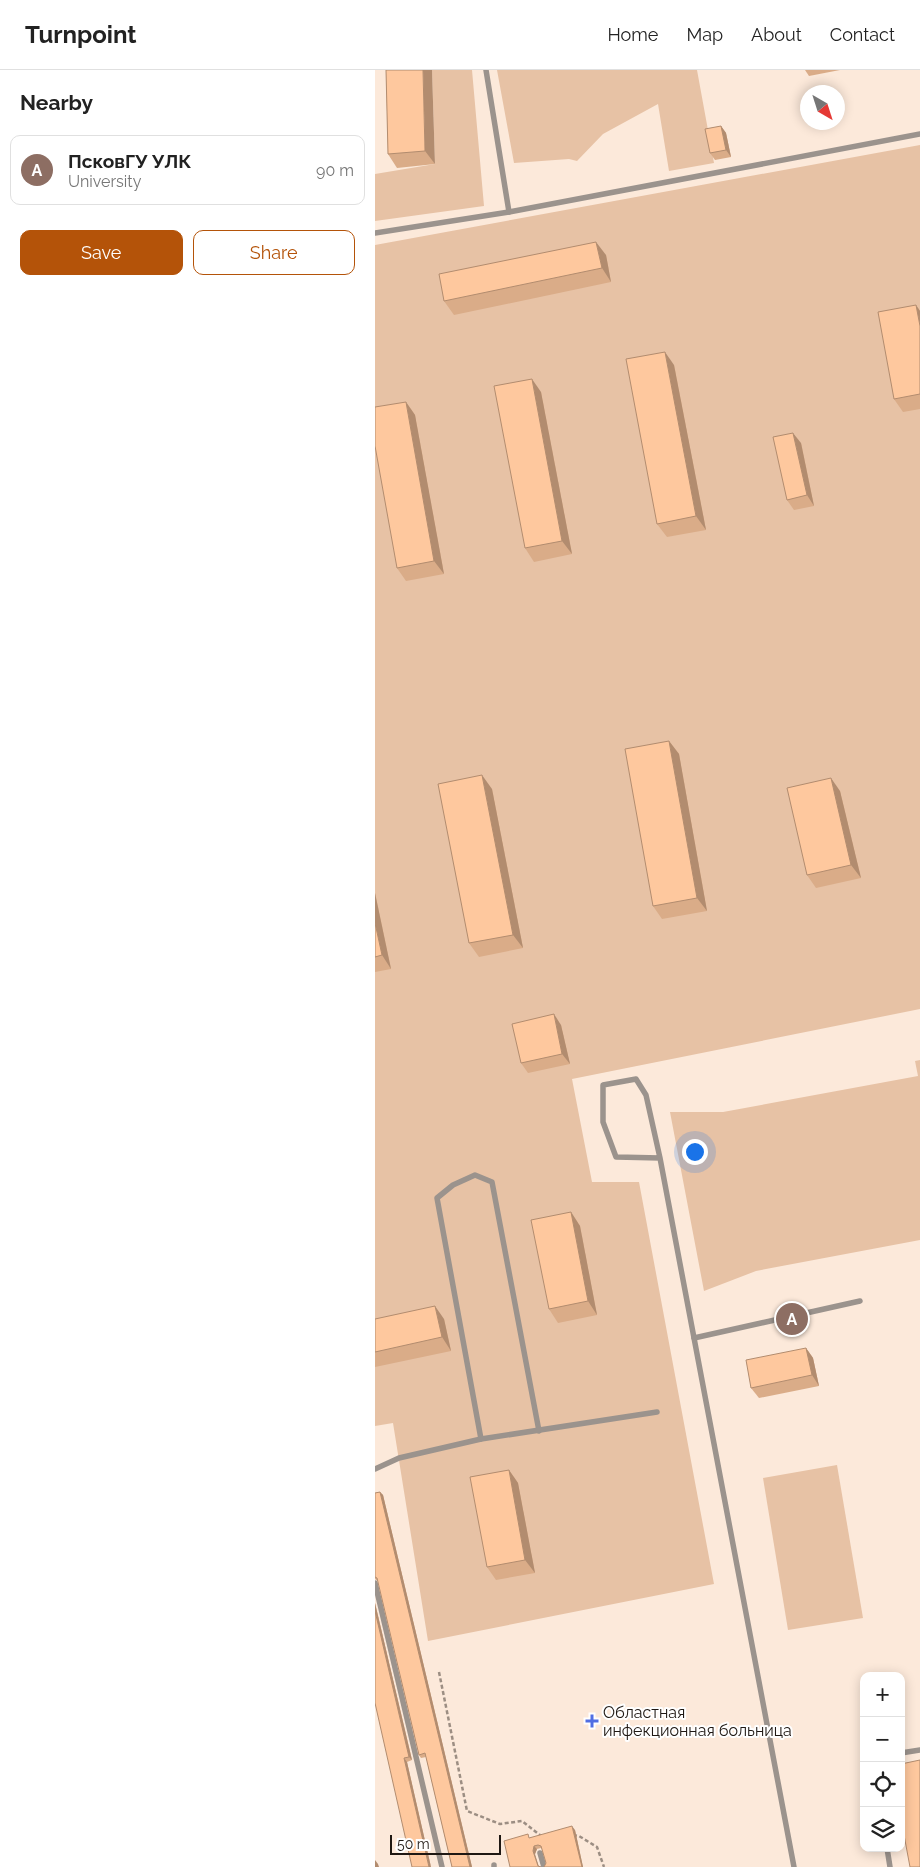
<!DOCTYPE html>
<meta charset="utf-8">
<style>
body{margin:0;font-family:Raleway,sans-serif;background:#f6f6f6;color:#222}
.controls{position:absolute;right:15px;bottom:15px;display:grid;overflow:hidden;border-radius:10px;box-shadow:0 2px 12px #0003}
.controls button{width:45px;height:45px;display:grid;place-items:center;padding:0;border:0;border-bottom:1px solid #e0e0e0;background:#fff;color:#222;font:25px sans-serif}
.compass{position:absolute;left:425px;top:15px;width:45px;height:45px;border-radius:50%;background:#fff;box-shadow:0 2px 12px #0003;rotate:141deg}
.scale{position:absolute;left:15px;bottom:12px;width:111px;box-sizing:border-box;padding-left:5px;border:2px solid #1f1813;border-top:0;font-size:14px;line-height:18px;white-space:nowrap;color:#1f1813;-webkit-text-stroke:4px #fff;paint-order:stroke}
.you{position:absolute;left:319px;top:1081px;width:18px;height:18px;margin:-12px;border:4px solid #fff;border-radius:50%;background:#1a73e8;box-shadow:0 0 0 8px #1a73e833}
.badge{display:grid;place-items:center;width:32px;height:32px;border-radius:50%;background:#b45309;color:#fff;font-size:16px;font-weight:700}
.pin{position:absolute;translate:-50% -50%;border:2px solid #fff;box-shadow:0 1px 5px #0006}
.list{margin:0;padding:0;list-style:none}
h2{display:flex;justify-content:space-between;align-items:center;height:65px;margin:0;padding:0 20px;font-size:21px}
h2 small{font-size:16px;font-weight:400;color:#767676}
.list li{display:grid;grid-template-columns:32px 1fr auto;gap:15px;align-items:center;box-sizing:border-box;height:70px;margin:0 10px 10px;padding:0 10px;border:1px solid #e0e0e0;border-radius:10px}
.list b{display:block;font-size:19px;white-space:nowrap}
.list p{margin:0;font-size:16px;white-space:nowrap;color:#767676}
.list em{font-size:16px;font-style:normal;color:#767676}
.actions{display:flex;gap:10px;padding:15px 20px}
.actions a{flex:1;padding:11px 0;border:1px solid #b45309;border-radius:10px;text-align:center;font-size:18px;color:#b45309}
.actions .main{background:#b45309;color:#fff}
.icon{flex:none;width:28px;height:28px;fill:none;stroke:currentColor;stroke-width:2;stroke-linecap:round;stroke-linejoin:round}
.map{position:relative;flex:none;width:545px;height:1797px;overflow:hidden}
header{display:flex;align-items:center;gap:30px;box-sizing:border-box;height:70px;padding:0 25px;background:#fff;border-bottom:1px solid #e0e0e0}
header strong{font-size:24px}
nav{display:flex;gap:28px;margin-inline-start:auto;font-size:18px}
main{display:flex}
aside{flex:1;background:#fff}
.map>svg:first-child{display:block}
</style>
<header>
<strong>Turnpoint</strong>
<nav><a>Home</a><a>Map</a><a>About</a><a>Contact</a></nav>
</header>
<main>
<aside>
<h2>Nearby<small></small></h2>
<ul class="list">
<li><span class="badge" style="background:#8d6e63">A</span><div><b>ПсковГУ УЛК</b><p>University</p></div><em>90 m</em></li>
</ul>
<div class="actions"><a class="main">Save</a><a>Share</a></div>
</aside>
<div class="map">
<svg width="545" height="1797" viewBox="0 0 545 1797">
<rect width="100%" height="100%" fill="#fce9da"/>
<g fill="#e7c2a5">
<path d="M57 0H97L109 136 0 151V104L60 94Z"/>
<path d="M122 0H322L339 93 294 101 283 34 228 64 202 91 194 89 139 93Z"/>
<path d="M545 75V939L197 1009 217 1112H264L339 1514 53 1571 18 1353 0 1356V175Z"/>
<path d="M545 990V1170L381 1201 329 1221 295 1042H348L543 1006 540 991Z"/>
<path d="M462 1395 488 1548 413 1560 388 1408Z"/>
</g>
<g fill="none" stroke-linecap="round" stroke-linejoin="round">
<g stroke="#9c8e83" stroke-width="2.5" stroke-dasharray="4 2.5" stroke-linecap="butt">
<path d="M64 1602 92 1741 125 1754 147 1751 166 1766"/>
<path d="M198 1765 204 1766 222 1777 229 1797"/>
</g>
<g stroke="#9b938d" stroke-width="5.5">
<path d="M111 0 134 142"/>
<path d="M0 163 134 142 545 64"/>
<path d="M285 1088 241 1087 228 1052V1015L261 1009 271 1025 285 1088 419 1797"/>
<path d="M319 1268 485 1231"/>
<path d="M106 1369 62 1128 78 1115 100 1105 117 1112 164 1361"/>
<path d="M0 1399 24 1388 106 1369 282 1342"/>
<path d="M0 1513 67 1797"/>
<path d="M526 1683 545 1680"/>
<path d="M512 1778 515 1797"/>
<path d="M165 1783 169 1797"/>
<path d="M119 1795V1797"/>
</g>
</g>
<g fill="#daac88">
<path d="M11 0 60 94 22 98 13 84Z"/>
<path d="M430 0H465L434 6Z"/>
<path d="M346 56 351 63 356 87 340 90 335 83Z"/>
<path d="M231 185 236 212 79 245 69 231Z"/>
<path d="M541 235 545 241V339L528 342 519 329Z"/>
<path d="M299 295 331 460 292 467 282 454Z"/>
<path d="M166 322 197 484 159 492 150 478Z"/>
<path d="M31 332 40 345 69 504 31 511 22 498Z"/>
<path d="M426 373 439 436 419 440 412 430Z"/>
<path d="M294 671 304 684 332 841 287 849 278 836Z"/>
<path d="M117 719 148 878 104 887 94 873Z"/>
<path d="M465 721 486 808 441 818 432 805Z"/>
<path d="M0 823 16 899 0 902Z"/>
<path d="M186 955 195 994 153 1003 146 993Z"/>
<path d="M196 1142 205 1156 222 1245 183 1253 174 1239Z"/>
<path d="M0 1249H69L76 1281 0 1297Z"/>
<path d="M431 1278 438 1288 444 1316 384 1328 376 1318Z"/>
<path d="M134 1400 143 1413 160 1503 121 1510 112 1497Z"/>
<path d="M5 1422 8 1425 97 1797H77L51 1687 46 1688 44 1685 3 1511 0 1509V1423Z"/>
<path d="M0 1533 37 1690 32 1692 56 1797 0 1633Z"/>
<path d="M200 1760 208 1797H169L171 1793 167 1779 166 1778 162 1779 160 1784 135 1797 155 1768Z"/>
</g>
<g fill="#b28c6f">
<path d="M48 0H57L60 94 50 81Z"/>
<path d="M346 56 351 63 356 87 351 80Z"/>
<path d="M221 172 231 185 236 212 227 198Z"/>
<path d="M541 235 545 241V256Z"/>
<path d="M290 282 299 295 331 460 321 446Z"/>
<path d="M157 309 166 322 197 484 187 471Z"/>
<path d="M31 332 40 345 69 504 59 491Z"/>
<path d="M418 363 426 373 439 436 432 425Z"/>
<path d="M294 671 304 684 332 841 322 828Z"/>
<path d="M107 705 117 719 148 878 138 865Z"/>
<path d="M456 708 465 721 486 808 476 795Z"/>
<path d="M0 823 16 899 7 885 0 853Z"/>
<path d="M179 944 186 955 195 994 187 984Z"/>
<path d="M196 1142 205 1156 222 1245 213 1231Z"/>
<path d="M60 1236 69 1249 76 1281 67 1267Z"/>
<path d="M431 1278 438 1288 444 1316 437 1305Z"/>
<path d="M134 1400 143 1413 160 1503 150 1490Z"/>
<path d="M5 1422 8 1425 97 1797H95Z"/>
<path d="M0 1533 37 1690 34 1687 0 1541Z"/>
<path d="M29 1688 32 1692 56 1797H54Z"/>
<path d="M197 1756 200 1760 208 1797H207Z"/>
<path d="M159 1776 162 1779 160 1784 164 1797H163L158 1781Z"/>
<path d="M0 1790 3 1794 4 1797H0Z"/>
</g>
<g fill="#fec89e" stroke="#b28c6f">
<path d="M11 0H48L50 81 13 84Z"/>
<path d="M346 56 351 80 335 83 330 59Z"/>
<path d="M221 172 227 198 69 231 64 204Z"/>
<path d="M541 235 545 256V324L519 329 503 242Z"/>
<path d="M290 282 321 446 282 454 251 289Z"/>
<path d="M157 309 187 471 150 478 119 316Z"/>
<path d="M31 332 59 491 22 498 0 376V337Z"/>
<path d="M418 363 432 425 412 430 398 367Z"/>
<path d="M294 671 322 828 278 836 250 679Z"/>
<path d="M107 705 138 865 94 873 63 714Z"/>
<path d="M456 708 476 795 432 805 412 718Z"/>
<path d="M0 853 7 885 0 887Z"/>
<path d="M179 944 187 984 146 993 137 954Z"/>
<path d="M196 1142 213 1231 174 1239 156 1150Z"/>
<path d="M60 1236 67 1267 0 1282V1249Z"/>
<path d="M431 1278 437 1305 376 1318 371 1290Z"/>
<path d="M134 1400 150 1490 112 1497 95 1407Z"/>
<path d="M5 1422 95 1797H77L50 1683 44 1685 2 1508 0 1507V1423Z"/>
<path d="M0 1541 34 1687 29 1688 54 1797H37L0 1633Z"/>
<path d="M545 1690V1797H535L526 1749V1694Z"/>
<path d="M197 1756 207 1797H169L171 1793 166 1776 163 1775 159 1776 158 1781 163 1796 166 1797H135L129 1771 153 1764 154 1768Z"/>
</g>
<path fill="#516ee3" stroke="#fff" stroke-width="2" d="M214.5 1643.5h5v5h5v5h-5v5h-5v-5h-5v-5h5z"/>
<g text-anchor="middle" stroke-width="4" stroke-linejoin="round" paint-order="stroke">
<g font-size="16" fill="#1f1813" stroke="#fff" text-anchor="start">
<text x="228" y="1648">Областная<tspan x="228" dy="18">инфекционная больница</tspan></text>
</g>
</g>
</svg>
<div class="controls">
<button>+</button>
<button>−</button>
<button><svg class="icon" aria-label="locate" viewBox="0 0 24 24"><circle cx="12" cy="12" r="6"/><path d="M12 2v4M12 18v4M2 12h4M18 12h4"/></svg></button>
<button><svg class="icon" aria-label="layers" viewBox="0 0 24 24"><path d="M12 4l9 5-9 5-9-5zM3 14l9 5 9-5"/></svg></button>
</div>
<svg class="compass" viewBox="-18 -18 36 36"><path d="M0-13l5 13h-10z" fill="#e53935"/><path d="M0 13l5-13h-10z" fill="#767676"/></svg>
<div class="scale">50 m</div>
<div class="you"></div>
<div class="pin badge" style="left:417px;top:1249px;background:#8d6e63">A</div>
</div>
</main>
